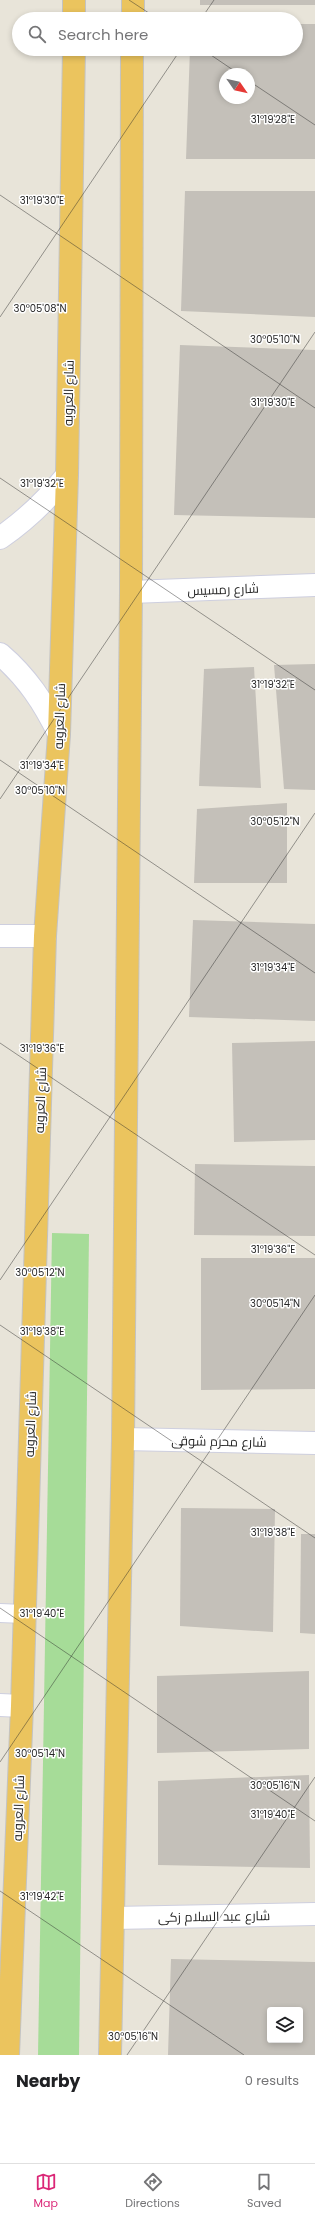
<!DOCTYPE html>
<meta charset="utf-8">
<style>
body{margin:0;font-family:Poppins,Cairo,sans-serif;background:#f6f6f6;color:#202124}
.controls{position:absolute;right:12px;bottom:12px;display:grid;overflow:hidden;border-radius:4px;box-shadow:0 2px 6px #0003}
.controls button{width:36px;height:36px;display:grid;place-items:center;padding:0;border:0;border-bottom:1px solid #e0e0e0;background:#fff;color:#202124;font:20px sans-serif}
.compass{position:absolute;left:219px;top:68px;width:36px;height:36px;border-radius:50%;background:#fff;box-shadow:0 2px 6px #0003;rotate:124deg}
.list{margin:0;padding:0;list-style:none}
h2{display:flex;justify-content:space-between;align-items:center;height:52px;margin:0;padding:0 16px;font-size:17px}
h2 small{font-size:13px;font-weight:400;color:#757577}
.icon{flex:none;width:22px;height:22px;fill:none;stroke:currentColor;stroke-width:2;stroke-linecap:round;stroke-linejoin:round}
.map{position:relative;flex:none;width:315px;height:2055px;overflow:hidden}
.search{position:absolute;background:#fff;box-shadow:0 2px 6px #0003;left:12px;right:12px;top:12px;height:44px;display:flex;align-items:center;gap:10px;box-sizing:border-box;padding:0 14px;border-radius:22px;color:#757577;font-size:15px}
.sheet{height:108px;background:#fff}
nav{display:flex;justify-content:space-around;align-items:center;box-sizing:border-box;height:56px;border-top:1px solid #e0e0e0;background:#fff;font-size:11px;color:#757577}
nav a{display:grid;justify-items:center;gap:2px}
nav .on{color:#db2777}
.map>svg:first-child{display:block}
</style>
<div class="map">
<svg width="315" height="2055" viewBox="0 0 315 2055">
<rect width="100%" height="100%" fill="#e8e4d9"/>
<path fill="#a6dc98" d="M52 1233 89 1234 79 2055H38Z"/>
<g fill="#c4c0b9" fill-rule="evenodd">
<rect x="200" y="0" width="115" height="5"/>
<path d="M296 24H315V159H186L190 49H296ZM225 74H249V98H225Z"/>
<path d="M185 191H315V317L181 311Z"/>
<path d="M180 345 315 350V518L174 515Z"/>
<path d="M315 664V790L284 789 274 665Z"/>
<path d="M254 667 261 788 199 786 204 669Z"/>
<path d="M287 803V883H194L197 809Z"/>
<path d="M193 920 315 924V1021L189 1017Z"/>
<path d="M315 1041V1140L234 1142 232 1043Z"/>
<path d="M195 1164 315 1166V1236L194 1235Z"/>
<path d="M201 1258H315V1389L201 1390Z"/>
<path d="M181 1508 275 1509 273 1632 180 1626Z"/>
<path d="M301 1534H315V1634L300 1633Z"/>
<path d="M309 1671V1749L157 1753V1676Z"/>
<path d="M309 1775 310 1868 158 1865V1781Z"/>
<path d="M171 1959 315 1962V2055H168ZM270 2010H300V2040H270Z"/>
</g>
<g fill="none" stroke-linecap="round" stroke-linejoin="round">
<defs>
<path id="service" d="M0 1613 24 1614"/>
<g id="minor">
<path d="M0 538C26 520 47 500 67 475"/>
<path d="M131 592 315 585"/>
<path d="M0 654C27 677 44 703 59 734"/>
<path d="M0 936H45"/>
<path d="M123 1439 315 1443"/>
<path d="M0 1705 22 1706"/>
<path d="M113 1918 315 1914"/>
</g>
<g id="trunk">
<path d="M74 19V0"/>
<path d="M133 19V0"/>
<path d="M8 2055 22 1706 45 936 59 734 67 475 74 49"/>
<path d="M110 2055 123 1439 131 592 132 49"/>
</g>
</defs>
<use href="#service" stroke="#cecfdf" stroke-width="20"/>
<use href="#minor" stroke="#cecfdf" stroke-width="24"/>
<use href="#trunk" stroke="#c3c3c3" stroke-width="24"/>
<use href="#service" stroke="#fff" stroke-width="18"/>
<use href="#minor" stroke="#fff" stroke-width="22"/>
<use href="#trunk" stroke="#ebc45e" stroke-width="22"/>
</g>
<path fill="none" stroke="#272727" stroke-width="1" stroke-opacity="0.45" d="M129 0 158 19M201 19 214 0M202 49 239 74M249 81 315 125M0 195 315 408M0 317 181 49M0 478 315 690M0 760 315 973M0 799 315 332M0 1043 315 1255M0 1280 315 813M0 1325 315 1538M0 1608 315 1821M0 1762 315 1295M0 1891 244 2055M127 2055 315 1777"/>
<g text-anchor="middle" stroke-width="3" stroke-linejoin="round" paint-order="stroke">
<g font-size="13" fill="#272727" stroke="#fff">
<text transform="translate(68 393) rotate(-89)" y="5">شارع العروبه</text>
<text transform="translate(223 589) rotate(-2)" y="5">شارع رمسيس</text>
<text transform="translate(59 716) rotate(-88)" y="5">شارع العروبه</text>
<text transform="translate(40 1100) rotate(-88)" y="5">شارع العروبه</text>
<text transform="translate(30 1424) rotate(-88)" y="5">شارع العروبه</text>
<text transform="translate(219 1441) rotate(1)" y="5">شارع محرم شوقى</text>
<text transform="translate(18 1808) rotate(-88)" y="5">شارع العروبه</text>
<text transform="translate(214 1916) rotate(-1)" y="5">شارع عبد السلام زكى</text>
</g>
</g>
<g font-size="10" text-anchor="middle" fill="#272727" stroke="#fff" stroke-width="3" stroke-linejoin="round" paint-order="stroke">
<text x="273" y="123">31°19'28"E</text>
<text x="42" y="204">31°19'30"E</text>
<text x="40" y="312">30°05'08"N</text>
<text x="275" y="343">30°05'10"N</text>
<text x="273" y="406">31°19'30"E</text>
<text x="42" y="487">31°19'32"E</text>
<text x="273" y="688">31°19'32"E</text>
<text x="42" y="769">31°19'34"E</text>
<text x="40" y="794">30°05'10"N</text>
<text x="275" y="825">30°05'12"N</text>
<text x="273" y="971">31°19'34"E</text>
<text x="42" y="1052">31°19'36"E</text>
<text x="273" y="1253">31°19'36"E</text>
<text x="40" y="1276">30°05'12"N</text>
<text x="275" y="1307">30°05'14"N</text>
<text x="42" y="1335">31°19'38"E</text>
<text x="273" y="1536">31°19'38"E</text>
<text x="42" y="1617">31°19'40"E</text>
<text x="40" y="1757">30°05'14"N</text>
<text x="275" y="1789">30°05'16"N</text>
<text x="273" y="1818">31°19'40"E</text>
<text x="42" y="1900">31°19'42"E</text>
<text x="133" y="2040">30°05'16"N</text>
</g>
</svg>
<div class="controls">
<button><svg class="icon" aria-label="layers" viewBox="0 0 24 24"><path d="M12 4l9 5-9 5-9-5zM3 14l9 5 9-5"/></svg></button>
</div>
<svg class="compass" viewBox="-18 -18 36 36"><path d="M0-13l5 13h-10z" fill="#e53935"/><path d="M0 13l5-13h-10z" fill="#757577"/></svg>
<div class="search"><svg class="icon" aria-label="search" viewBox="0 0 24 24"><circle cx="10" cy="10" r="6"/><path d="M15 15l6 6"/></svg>Search here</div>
</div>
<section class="sheet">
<h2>Nearby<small>0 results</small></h2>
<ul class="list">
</ul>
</section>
<nav>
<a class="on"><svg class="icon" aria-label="map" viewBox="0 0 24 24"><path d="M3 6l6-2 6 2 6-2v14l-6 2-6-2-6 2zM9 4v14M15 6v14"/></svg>Map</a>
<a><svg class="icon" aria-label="directions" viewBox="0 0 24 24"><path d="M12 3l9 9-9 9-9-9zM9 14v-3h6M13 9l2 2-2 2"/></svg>Directions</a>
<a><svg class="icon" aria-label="saved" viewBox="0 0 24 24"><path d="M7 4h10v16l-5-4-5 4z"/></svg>Saved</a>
</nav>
